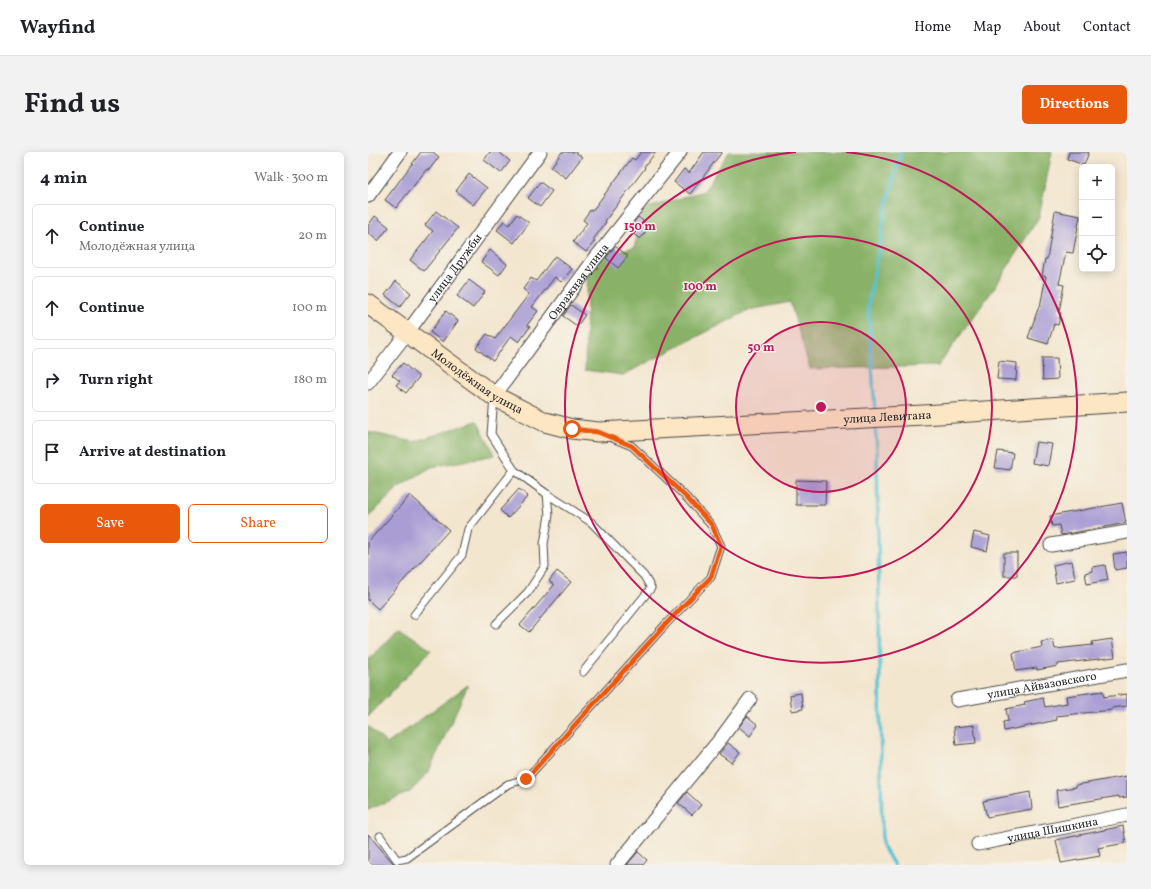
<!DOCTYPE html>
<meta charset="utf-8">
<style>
body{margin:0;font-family:Vollkorn,serif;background:#f2f2f2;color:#202124}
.controls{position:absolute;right:12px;top:12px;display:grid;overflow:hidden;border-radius:6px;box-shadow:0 2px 10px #0003}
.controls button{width:36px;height:36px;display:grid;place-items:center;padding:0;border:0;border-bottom:1px solid #e0e0e0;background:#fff;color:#202124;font:20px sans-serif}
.stop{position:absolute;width:12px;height:12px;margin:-9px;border:3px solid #ea580c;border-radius:50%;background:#fff}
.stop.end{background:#ea580c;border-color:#fff;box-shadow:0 1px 4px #0008}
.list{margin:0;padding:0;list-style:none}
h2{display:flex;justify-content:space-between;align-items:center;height:52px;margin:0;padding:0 16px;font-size:17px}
h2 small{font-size:13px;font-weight:400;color:#757577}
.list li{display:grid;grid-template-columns:26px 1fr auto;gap:12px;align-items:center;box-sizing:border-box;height:64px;margin:0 8px 8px;padding:0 8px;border:1px solid #e0e0e0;border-radius:6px}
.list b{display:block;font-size:15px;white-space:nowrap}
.list p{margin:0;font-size:13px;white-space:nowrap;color:#757577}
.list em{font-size:13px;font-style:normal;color:#757577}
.actions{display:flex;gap:8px;padding:12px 16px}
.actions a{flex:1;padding:9px 0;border:1px solid #ea580c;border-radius:6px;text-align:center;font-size:14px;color:#ea580c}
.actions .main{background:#ea580c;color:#fff}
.icon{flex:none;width:22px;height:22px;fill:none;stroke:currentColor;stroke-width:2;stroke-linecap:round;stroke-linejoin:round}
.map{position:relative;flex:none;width:759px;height:713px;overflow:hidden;border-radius:6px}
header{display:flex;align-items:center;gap:24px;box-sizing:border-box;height:56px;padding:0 20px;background:#fff;border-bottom:1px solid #e0e0e0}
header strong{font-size:19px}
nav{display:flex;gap:22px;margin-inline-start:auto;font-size:14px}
.intro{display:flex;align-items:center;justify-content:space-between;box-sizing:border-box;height:96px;padding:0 24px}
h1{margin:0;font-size:28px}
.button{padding:10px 18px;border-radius:6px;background:#ea580c;color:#fff;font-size:14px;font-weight:700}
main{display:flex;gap:24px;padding:0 24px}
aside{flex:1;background:#fff;border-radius:6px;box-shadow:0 2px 10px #0003}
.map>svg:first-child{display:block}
</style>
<header>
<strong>Wayfind</strong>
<nav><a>Home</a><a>Map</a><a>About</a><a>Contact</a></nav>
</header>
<div class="intro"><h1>Find us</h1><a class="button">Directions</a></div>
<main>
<aside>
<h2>4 min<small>Walk · 300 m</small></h2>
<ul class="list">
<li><svg class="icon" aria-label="ahead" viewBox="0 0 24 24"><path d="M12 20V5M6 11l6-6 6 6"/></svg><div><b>Continue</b><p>Молодёжная улица</p></div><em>20 m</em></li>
<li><svg class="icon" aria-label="ahead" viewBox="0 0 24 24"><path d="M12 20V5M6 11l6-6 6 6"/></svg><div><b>Continue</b></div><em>100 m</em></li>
<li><svg class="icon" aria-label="right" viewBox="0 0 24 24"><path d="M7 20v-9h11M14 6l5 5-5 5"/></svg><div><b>Turn right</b></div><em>180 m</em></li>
<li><svg class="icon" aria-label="arrive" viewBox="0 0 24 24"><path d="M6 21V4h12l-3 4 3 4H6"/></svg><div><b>Arrive at destination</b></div></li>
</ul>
<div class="actions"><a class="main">Save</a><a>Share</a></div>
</aside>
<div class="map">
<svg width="759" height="713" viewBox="0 0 759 713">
<rect width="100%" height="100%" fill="#f7f3e8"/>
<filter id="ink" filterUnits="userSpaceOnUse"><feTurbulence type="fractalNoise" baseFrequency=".025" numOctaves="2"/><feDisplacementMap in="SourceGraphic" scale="8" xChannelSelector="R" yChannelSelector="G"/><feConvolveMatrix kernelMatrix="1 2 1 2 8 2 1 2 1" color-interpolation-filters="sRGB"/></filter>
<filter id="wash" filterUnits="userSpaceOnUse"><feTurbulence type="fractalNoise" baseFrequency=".012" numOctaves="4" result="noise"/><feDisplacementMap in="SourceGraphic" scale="16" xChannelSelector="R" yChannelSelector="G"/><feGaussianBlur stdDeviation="0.9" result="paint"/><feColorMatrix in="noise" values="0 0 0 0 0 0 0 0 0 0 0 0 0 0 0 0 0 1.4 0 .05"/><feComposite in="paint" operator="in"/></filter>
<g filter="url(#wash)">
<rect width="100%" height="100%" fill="#f3e6cf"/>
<g fill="#89b268" stroke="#5a6e4a">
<path d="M361 0H684L671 65 627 135 570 214 442 217 422 150 381 158 255 223 217 218 220 104 266 96 276 57 336 39Z"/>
<path d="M109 269 127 303 63 315 31 335 0 366V280L46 290Z"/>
<path d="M31 476 63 498 0 565V508Z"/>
<path d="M100 533 60 621 42 640 0 658V574L19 592Z"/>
</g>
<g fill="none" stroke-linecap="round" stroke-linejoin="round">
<g stroke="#56c2d1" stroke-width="3.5">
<path d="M507 260 500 153 519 53 533 0"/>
<path d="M507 272 509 298 514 693 526 713"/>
</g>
</g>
<g id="blocks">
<g fill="#a99dd4">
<path d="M53 0H65L71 5 61 18 59 17 28 56 17 48Z"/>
<path d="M122 0H131L142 9 133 21 116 8Z"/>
<path d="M194 0H207L214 5 198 26 183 15Z"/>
<path d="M273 0H288L276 15 277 16 237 69 238 70 225 88 227 89 218 100 205 90 219 71 215 68 222 58 224 59 264 6 267 8Z"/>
<path d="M336 0H354L322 42 306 30 316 17 321 21Z"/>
<path d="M701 0H721L716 13 699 7Z"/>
<path d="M101 22 119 36 105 53 88 39Z"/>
<path d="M172 30 184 39 172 55 160 46Z"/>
<path d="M68 59 90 76 56 119 42 108 65 79 57 73Z"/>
<path d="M687 59 712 64 705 101 698 100 691 132 696 133 691 160 693 161 690 173 686 172 680 192 660 186 671 154 672 155 678 124H674L677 107H679Z"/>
<path d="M149 62 161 71 146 91 129 78 136 69 141 73Z"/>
<path d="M7 64 21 75 10 89 0 81V74Z"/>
<path d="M270 65 282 74 272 87 260 78Z"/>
<path d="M247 94 260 104 250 116 238 106Z"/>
<path d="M122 98 139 112 131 123 113 110Z"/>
<path d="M187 104 204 117 193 130 187 125 164 155 170 159 159 173 162 175 151 190 143 184 125 209 108 196 119 182 127 187 161 142 155 137 163 126 168 129Z"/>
<path d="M101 128 117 140 105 156 89 144Z"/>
<path d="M28 129 43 141 32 155 17 143Z"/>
<path d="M203 153 217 163 209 174 195 164Z"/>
<path d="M78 159 90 169 75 190 62 180Z"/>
<path d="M674 206H689L690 227 675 228Z"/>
<path d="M631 209 649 211 648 228 629 227Z"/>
<path d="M35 211 51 225 38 241 28 233 32 229 24 223Z"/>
<path d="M668 290 684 292 680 314 664 311Z"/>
<path d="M630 299 645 301 642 318 627 316Z"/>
<path d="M428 328 458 329 457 353H428Z"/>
<path d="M151 337 160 344 140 366 132 358Z"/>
<path d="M42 343 81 378 10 457 0 448V390Z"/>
<path d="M754 351 758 371 693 383 691 373 684 374 682 364Z"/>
<path d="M606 380 622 384 619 399 603 395Z"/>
<path d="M759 400V416L747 418 745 402Z"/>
<rect x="636" y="401" width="13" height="23"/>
<path d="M704 409 707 427 688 431 685 413Z"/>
<path d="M737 413 740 428 719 432 717 421 724 419V415Z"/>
<path d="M189 419 203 430 161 480 152 473 186 433 181 429Z"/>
<path d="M744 487 747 505 690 512V514L669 518V516L648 519 645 501 674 495 673 490 685 488 687 497 725 493 724 490Z"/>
<path d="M735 539 736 545 759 542V554L744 556V558L688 564 689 568 636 579 635 570 640 569 638 557 657 553 656 550 675 546 677 555 699 551 698 544Z"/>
<path d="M433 541 435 557 424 559 422 543Z"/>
<path d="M379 564 390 573 382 584 371 575Z"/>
<path d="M606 573 608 591 588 593 586 575Z"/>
<path d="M360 591 372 600 364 611 351 602Z"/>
<path d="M759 624V645L751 646V644L690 654 688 638 708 635V633Z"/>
<path d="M319 640 333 653 324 663 310 651Z"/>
<path d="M662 640 664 657 619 665 615 649Z"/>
<path d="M755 674 758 691 730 696 732 704 693 711 688 688Z"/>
<path d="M0 682 25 711 29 713H0Z"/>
<path d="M270 700 279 708 275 713H259Z"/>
</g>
</g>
</g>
<g filter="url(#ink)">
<use href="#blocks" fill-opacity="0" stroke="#494744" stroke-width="1"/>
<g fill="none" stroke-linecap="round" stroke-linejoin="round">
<defs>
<g id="lane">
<path d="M126 246 123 282 146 318 179 342 223 370 276 424 283 436 215 520"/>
<path d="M46 463 94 403 100 377 146 318"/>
<path d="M128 472 160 440 177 414 176 392 181 363 179 342"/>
<path d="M12 684 29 708 39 706 140 632 158 627 298 472 343 425 353 394 343 373 318 345 264 294 242 285"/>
</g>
<g id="street">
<path d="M0 44 32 0"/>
<path id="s1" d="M0 231 39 181 172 0"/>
<path id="s2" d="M126 244 226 108 312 0"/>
<path d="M683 393 759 380"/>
<path id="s3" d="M589 548 759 518"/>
<path id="s4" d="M610 692 759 663"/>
<path d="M249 713 354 585 382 547"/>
</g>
<g id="secondary">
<path id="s5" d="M0 152 126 244 177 270 204 277 230 280 555 263 759 250"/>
</g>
</defs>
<use href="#lane" stroke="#494744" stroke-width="9"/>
<use href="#street" stroke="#494744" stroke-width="15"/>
<use href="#secondary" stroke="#494744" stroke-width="21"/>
<use href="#lane" stroke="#fff" stroke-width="7"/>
<use href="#street" stroke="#fff" stroke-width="13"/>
<use href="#secondary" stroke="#fce6c4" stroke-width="19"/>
</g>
</g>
<g fill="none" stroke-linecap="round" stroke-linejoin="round" filter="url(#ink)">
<path stroke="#ea580c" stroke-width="5" d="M158 627 298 472 343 425 353 394 344 373 318 345 264 294 230 280 204 277"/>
</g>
<circle cx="453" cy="255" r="85" fill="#c2185b" fill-opacity=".12"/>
<g fill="none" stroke="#c2185b" stroke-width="2">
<circle cx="453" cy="255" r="85"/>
<circle cx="453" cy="255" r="171"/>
<path d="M478 0A256 256 0 1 1 428 0"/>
</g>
<g text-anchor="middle" stroke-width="3" stroke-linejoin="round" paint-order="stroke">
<g font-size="12" fill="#2b2b2b" stroke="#f7f3e8">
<text dy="4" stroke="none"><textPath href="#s1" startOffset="144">улица Дружбы</textPath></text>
<text dy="4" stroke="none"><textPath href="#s2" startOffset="142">Овражная улица</textPath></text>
<text dy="4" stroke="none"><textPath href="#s5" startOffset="134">Молодёжная улица</textPath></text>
<text dy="4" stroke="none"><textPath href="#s5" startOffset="557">улица Левитана</textPath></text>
<text dy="4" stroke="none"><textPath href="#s3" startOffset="86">улица Айвазовского</textPath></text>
<text dy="4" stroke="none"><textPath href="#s4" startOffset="76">улица Шишкина</textPath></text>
</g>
</g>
<circle cx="453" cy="255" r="6" fill="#c2185b" stroke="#f7f3e8" stroke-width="2"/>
<g font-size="12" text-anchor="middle" font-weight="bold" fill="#c2185b" stroke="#f7f3e8" stroke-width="3" stroke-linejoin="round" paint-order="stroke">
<text x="272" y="78">150 m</text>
<text x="332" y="138">100 m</text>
<text x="393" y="199">50 m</text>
</g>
</svg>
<div class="controls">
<button>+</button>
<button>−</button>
<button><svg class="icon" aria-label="locate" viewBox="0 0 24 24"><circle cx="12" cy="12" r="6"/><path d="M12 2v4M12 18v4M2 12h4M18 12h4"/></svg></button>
</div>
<div class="stop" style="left:204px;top:277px"></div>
<div class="stop end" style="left:158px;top:627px"></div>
</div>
</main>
